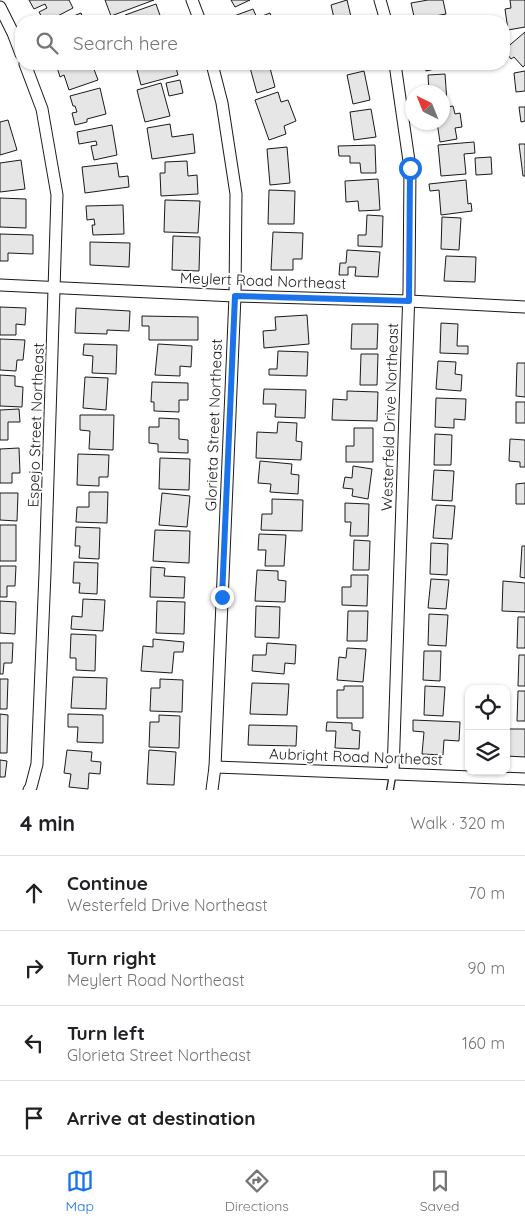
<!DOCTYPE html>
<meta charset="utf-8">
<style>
body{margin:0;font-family:Quicksand,sans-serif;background:#f6f6f6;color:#202124}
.controls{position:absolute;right:15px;bottom:15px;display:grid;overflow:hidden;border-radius:10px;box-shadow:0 1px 4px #0004}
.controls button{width:45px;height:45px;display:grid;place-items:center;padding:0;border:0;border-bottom:1px solid #e0e0e0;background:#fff;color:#202124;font:25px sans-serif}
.compass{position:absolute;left:405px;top:85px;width:45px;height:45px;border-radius:50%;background:#fff;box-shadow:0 1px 4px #0004;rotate:317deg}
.stop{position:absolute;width:15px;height:15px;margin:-11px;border:4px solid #1a73e8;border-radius:50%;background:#fff}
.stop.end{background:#1a73e8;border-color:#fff;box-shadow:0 1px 5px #0008}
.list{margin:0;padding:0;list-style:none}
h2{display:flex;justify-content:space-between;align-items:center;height:65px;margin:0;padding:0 20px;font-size:21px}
h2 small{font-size:16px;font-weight:400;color:#757577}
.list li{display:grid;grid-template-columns:32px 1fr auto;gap:15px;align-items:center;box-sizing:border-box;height:75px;padding:0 20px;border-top:1px solid #e0e0e0}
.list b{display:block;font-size:19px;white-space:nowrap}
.list p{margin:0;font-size:16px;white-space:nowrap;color:#757577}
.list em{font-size:16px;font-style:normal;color:#757577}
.icon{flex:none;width:28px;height:28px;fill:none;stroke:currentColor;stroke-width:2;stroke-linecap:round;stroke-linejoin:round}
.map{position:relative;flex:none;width:525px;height:790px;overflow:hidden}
.search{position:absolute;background:#fff;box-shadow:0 1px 4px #0004;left:15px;right:15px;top:15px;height:55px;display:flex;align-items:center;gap:12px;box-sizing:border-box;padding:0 18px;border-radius:20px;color:#757577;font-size:19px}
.sheet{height:365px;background:#fff}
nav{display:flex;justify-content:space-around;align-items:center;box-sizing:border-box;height:70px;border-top:1px solid #e0e0e0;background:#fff;font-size:14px;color:#757577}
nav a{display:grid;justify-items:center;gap:2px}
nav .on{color:#1a73e8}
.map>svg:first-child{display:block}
</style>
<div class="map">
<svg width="525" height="790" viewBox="0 0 525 790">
<rect width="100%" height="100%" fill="#fff"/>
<g fill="#e6e6e6" stroke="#1a1a1a">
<path d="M29 0H69L73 8 48 21H44L39 12 47 8 45 4 34 9Z"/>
<path d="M105 0H154L111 16Z"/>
<path d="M231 0H250L235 7Z"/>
<path d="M347 0 352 21H326L334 18 331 5Z"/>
<path d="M428 0H443L446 14 435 16 436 21H415L411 3Z"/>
<path d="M510 0H525V27L508 30 505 9 511 8Z"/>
<path d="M156 4 162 21H127L125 15Z"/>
<path d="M253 9 257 18 270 13 273 21H236L234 16Z"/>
<path d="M81 13 84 21H61Z"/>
<path d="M525 32V65L523 67 514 57 511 59 504 50Z"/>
<path d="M56 64H92L98 80 69 90 64 75 60 77Z"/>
<path d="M143 64H175L178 75 141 85 136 66Z"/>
<path d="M249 64H276V66L270 68 275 87 257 93Z"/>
<path d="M425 64H448V66L426 71Z"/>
<path d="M364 71 370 100 353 104 347 75Z"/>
<path d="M525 71V91L516 92 514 73Z"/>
<path d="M445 74 447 102H442V92H429L428 75Z"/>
<path d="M180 80 183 93 169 96 166 83Z"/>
<path d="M161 83 170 116 145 122 137 90Z"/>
<path d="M100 88 106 114 87 119V122L75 125 72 113 77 112 75 106H73L70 96Z"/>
<path d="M278 92 281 102 288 100 296 121 284 126 286 134 269 140 255 100Z"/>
<path d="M453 106 455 114 460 113 462 127 455 128 457 139 440 142 437 122H442V108Z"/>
<path d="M519 107H525V121L521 122Z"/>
<path d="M371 109 376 137 354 140 350 112Z"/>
<path d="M8 120 17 150 0 155V122Z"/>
<path d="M170 124 172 137 193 134 195 153 152 159 147 128Z"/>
<path d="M112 125 117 155 94 160 91 146 97 145 96 141 79 144 77 132Z"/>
<path d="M474 142 475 153 464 154 466 174 441 176 438 145Z"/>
<path d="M519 144H525V176H523Z"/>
<path d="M375 145 376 173H361L360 163H350V156H339L338 146Z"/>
<path d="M287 147 290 183 270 185 267 149Z"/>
<path d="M491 157 492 174 476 175 475 158Z"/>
<path d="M21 160 25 189 0 192V163Z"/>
<path d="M187 161 188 176 197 175 198 194 161 196 160 173H165V162Z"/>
<path d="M117 163 119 177 128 176 129 187 85 193 82 167Z"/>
<path d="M378 179 380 210 359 211 358 201 346 202 345 181Z"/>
<path d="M466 180 468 204 471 203 472 211 441 215 439 190 430 191 429 184Z"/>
<path d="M269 190 295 191 294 224H268Z"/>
<path d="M0 198 26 199V228L0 227Z"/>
<path d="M165 200 200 201 198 233 164 232Z"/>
<path d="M123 205 124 234 93 235 92 225H95L94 219 87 220 86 206Z"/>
<path d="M367 215 383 216 382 247 358 246V235H366Z"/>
<path d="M442 217 461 218 459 250 441 249Z"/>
<path d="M273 232 303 233 302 259H293V270H271Z"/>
<path d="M0 234 33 235V254L8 253V261H0Z"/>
<path d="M173 236 200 237 199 271 172 270Z"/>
<path d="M90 242 130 243 129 267 90 265Z"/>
<path d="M347 250 380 252 378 277 355 276 356 267H348V275H339L340 263H346Z"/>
<path d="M446 256 476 257 475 282 444 281Z"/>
<path d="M0 307 26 308 25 325 16 324V335H0Z"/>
<path d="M76 308 130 311 129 331 107 330V334L75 333Z"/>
<path d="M307 315 309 344 264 348 263 331 276 330 275 317Z"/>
<path d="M142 316 198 317V340H149V326H142Z"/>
<path d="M441 323 458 324 457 346H468V354L440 353Z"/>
<path d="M352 324H378L377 349H351Z"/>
<path d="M0 339 25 340 23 360H17L16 371 0 370Z"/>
<path d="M84 344 117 345 116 374 92 373 93 356 83 355Z"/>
<path d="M158 344 192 346 191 367 180 366V376L155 375Z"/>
<path d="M278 351 308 352 307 376 269 375V369H277Z"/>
<path d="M361 354H378L377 385H360Z"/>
<path d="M438 361 456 362 455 374 462 375 461 391 436 389Z"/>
<path d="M517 363H525V397L516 396Z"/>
<path d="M0 375 15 376V386L23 387 22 407 0 406Z"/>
<path d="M85 377 108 378 106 410 83 408Z"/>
<path d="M152 382 188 383V400H179V412L154 411V402H151Z"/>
<path d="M264 389 306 390 305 418 275 417 276 404H263Z"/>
<path d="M347 391 378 392 377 421 332 420 333 399 347 400Z"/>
<path d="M436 398 466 399 465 420 454 419V428L435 427Z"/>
<rect x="516" y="402" width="9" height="21"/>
<path d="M19 409 20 422H8V440H0V410Z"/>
<path d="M80 415H114L113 450 89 449 90 431 80 430Z"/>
<path d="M159 418 179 419V439L188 440V453L158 452V444L149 443V427H159Z"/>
<path d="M278 422 297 423 296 441 302 442 301 460 256 458 257 432 277 433Z"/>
<path d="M354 428H373V462H346V446H354Z"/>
<path d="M435 434 452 435 451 465H434Z"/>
<path d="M510 439 525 440V467H520V462L509 461Z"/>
<path d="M19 448 20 473H12V483H0V449Z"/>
<path d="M78 454 109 455 108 477H99V486L77 485Z"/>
<path d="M160 458 190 459 189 490 159 489Z"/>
<path d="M260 461 292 464 291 474 299 475 298 494 270 492 271 484 258 483Z"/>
<path d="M353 466 372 469 368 499 352 496 353 489 343 488 345 477 352 478Z"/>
<path d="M434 470 454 471 452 501 432 500Z"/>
<path d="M525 483V504H516V484Z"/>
<path d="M89 492H108L107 523 76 522 77 507H89Z"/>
<path d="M0 493H18L17 521 0 520Z"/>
<path d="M162 493 190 496 187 527 159 525Z"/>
<path d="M272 499 303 500 302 531 261 530 262 514H272Z"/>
<path d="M345 503 369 504 368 536H350L351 522H345Z"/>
<path d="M436 505 455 506 452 539 433 538Z"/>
<rect x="0" y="525" width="16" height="36"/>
<path d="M76 527 100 528 99 559 79 558 80 546H75Z"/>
<path d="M155 530 190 531 189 563 153 561Z"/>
<path d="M259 534 286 535 284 566H265L266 550H258Z"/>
<path d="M354 540 370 541 369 570H353Z"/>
<path d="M431 543 448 544 447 575 430 574Z"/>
<path d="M522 546H525V578L520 577Z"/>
<path d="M74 562 98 563 97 594 79 593 80 583H73Z"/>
<path d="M0 566H16L15 586H7V597H0Z"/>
<path d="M151 567 165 568 164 576 185 577 184 598 150 597Z"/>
<path d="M257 570 278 571V580L286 581 285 602 255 601Z"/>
<path d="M351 575H368L367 606 342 605V587H351Z"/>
<path d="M431 579 449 580 446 609 428 608Z"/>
<path d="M503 581 525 583V612L502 611Z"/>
<path d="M83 599 105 600 103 631 71 629 72 616 82 617Z"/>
<path d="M0 601 16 602 15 634 0 633Z"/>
<path d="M157 601 185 602 184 634 156 633Z"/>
<path d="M256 606 280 607 279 638 255 637Z"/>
<path d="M348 611H368L367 641H347Z"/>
<path d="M429 614 448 615 446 646 428 645Z"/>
<path d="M518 617H525V648H517Z"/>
<path d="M71 634 96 635 95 671 76 670V658H70Z"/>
<path d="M153 639 184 642 183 652H174L172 673 141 671 143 646 153 647Z"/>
<path d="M0 643H13L12 663H4L3 674H0Z"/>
<path d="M267 643 296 645 295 664 285 663 284 674 252 671 253 655H266Z"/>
<path d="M347 648 366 649 363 682 337 680 339 657 346 658Z"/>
<path d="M424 651H441L440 681 423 680Z"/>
<path d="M519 655H525V686H518Z"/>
<path d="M73 677 107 678 106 709 71 708Z"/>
<path d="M0 679H8L7 709H0Z"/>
<path d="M160 679 183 680 182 712 150 711 151 688H160Z"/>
<path d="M252 683 289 684 287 715 250 714Z"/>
<path d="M344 686H363V718H337V690H344Z"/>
<path d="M425 686 445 687 443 716 424 715Z"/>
<path d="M518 691H525V721H517Z"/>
<path d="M0 714 8 715 7 753H0Z"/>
<path d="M68 714 103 715V743L77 742 78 727H68Z"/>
<path d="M159 715 180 716 179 748 149 747 150 722H159Z"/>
<path d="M413 720 460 722 459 741 444 740 443 755 422 754 424 732 413 731Z"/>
<path d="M327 722 352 723V730L360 731 359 749 335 748 336 731H326Z"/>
<path d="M249 725 297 726 296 746 248 745Z"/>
<path d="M506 729H525V757L506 756Z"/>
<path d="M67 750 92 752 91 761 101 762 100 774 89 773 88 789 69 787 71 774 64 773Z"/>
<path d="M149 750 176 752 174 785 147 784Z"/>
<path d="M0 760 7 761 5 777H0Z"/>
</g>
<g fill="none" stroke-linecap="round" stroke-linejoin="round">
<defs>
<path id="service" d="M390 790 393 773"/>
<g id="minor">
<path d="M192 0 200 21"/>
<path d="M380 0 386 21"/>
<path d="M0 7 13 33 21 54"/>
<path d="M25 64 42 109 57 195 45 573 37 764 31 787 29 790"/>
<path d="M0 285 235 296 409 301 525 307"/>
<path d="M215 767 525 779"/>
<path d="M393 773 409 290 410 168 395 64"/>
<path d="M212 790 215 767 235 296 236 194 222 103 212 64"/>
</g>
</defs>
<use href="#service" stroke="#1a1a1a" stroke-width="8"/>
<use href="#minor" stroke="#1a1a1a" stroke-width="13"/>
<use href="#service" stroke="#fff" stroke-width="5.5"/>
<use href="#minor" stroke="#fff" stroke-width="11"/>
</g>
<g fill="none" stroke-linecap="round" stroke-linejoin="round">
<path stroke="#1a73e8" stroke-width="6" d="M222 597 235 296 409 301 410 168"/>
</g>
<g text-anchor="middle" stroke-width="4" stroke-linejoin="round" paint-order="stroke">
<g font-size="15" fill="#1a1a1a" stroke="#fff">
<text transform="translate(263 281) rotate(2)" y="5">Meylert Road Northeast</text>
<text transform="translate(390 417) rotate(-88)" y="5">Westerfeld Drive Northeast</text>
<text transform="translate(36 425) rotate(-88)" y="5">Espejo Street Northeast</text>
<text transform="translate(214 425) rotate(-88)" y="5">Glorieta Street Northeast</text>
<text transform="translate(356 757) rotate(2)" y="5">Aubright Road Northeast</text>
</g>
</g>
</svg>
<div class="controls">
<button><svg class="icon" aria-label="locate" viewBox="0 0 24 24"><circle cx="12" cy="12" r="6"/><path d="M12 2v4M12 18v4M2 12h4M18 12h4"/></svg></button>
<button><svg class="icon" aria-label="layers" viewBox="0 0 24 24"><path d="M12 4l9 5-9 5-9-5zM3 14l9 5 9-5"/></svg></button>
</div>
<svg class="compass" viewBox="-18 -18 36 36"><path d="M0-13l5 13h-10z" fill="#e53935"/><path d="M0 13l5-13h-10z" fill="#757577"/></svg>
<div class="stop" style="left:410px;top:168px"></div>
<div class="stop end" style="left:222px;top:597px"></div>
<div class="search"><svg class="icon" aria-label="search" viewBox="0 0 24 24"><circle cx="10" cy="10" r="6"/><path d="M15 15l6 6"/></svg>Search here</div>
</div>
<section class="sheet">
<h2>4 min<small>Walk · 320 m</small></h2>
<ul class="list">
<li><svg class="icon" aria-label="ahead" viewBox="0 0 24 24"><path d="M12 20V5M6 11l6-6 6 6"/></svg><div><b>Continue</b><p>Westerfeld Drive Northeast</p></div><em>70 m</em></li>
<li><svg class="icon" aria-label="right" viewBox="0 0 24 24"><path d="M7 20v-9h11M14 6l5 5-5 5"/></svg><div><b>Turn right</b><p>Meylert Road Northeast</p></div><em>90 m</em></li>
<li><svg class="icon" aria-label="left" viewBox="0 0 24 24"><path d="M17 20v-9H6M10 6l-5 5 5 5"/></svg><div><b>Turn left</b><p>Glorieta Street Northeast</p></div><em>160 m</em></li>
<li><svg class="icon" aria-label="arrive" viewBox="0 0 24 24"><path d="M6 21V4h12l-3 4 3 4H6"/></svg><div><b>Arrive at destination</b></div></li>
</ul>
</section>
<nav>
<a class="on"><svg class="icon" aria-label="map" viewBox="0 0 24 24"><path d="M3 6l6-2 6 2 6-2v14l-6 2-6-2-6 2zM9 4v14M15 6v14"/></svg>Map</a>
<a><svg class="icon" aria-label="directions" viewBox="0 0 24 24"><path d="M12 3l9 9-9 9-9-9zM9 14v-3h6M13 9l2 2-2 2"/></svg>Directions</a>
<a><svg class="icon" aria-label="saved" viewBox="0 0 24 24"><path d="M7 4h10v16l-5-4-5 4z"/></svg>Saved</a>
</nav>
